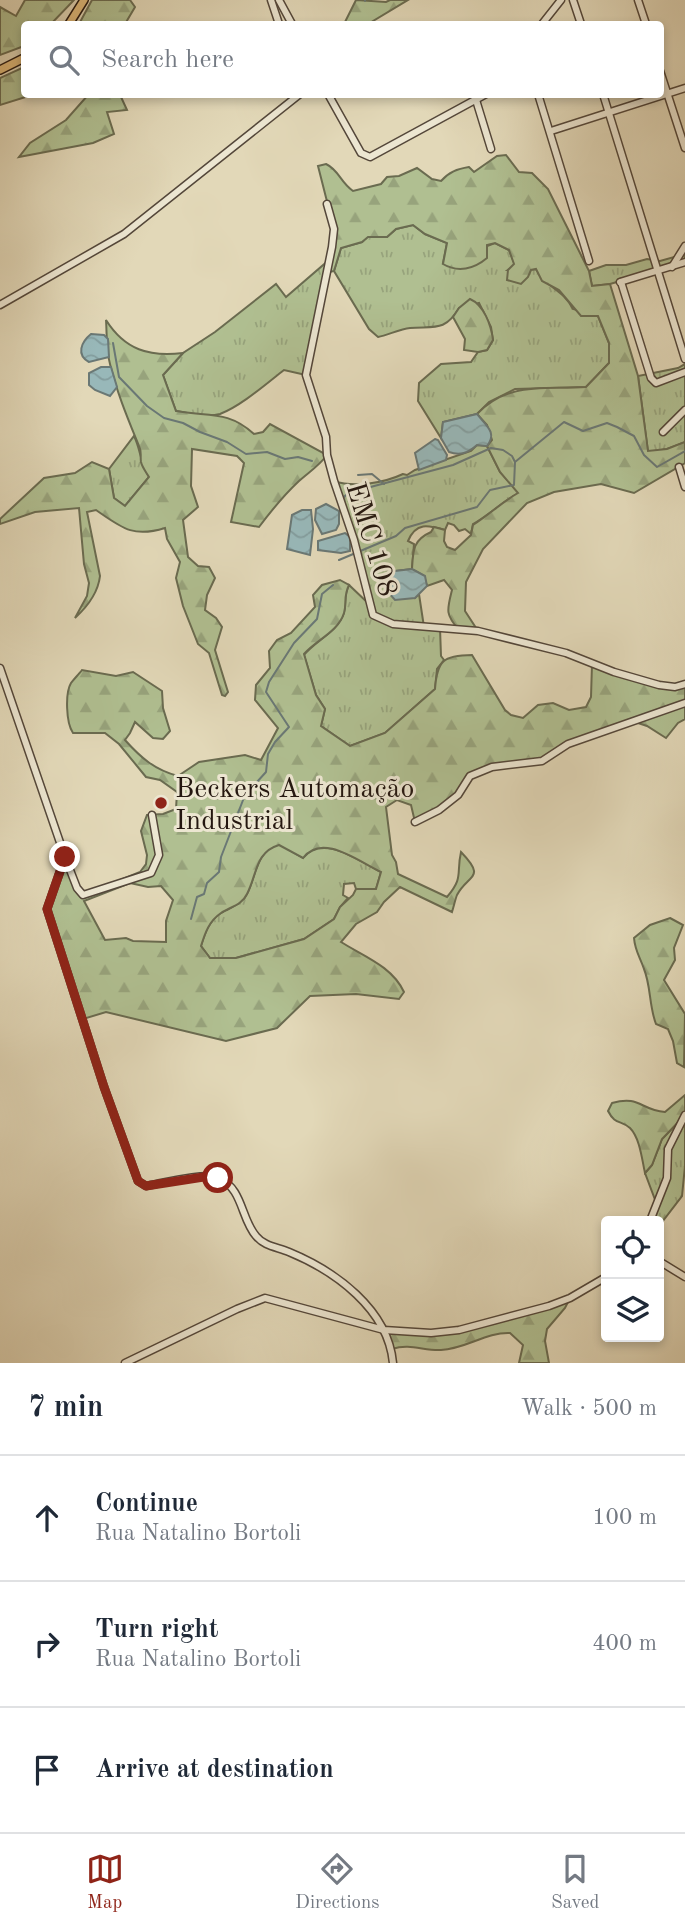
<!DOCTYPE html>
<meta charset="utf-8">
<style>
body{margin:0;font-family:"Old Standard TT",serif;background:#f6f6f7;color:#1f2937}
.controls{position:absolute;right:21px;bottom:21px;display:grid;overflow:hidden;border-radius:7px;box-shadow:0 4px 10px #0003}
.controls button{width:63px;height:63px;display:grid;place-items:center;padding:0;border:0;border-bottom:2px solid #e0e1e3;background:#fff;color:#1f2937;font:35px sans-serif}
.stop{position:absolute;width:21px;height:21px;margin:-16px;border:5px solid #8f2418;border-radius:50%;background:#fff}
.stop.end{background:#8f2418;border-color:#fff;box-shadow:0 2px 7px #0008}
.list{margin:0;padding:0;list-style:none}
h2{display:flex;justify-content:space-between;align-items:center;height:91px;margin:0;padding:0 28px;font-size:30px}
h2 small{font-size:23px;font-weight:400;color:#747a83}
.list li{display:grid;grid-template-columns:46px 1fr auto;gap:21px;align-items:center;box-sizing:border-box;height:126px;padding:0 28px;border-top:2px solid #e0e1e3}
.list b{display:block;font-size:26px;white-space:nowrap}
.list p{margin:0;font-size:23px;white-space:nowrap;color:#747a83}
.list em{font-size:23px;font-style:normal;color:#747a83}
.icon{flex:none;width:38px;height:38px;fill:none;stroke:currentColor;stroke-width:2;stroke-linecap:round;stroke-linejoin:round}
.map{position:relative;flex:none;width:685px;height:1363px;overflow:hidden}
.search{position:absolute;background:#fff;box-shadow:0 4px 10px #0003;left:21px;right:21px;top:21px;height:77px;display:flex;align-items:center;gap:18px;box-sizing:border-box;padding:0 24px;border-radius:7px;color:#747a83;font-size:26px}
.sheet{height:469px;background:#fff}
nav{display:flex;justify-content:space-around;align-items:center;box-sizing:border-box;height:98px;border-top:2px solid #e0e1e3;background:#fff;font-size:19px;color:#747a83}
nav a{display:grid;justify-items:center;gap:4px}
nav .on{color:#8f2418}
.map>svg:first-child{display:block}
</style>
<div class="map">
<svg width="685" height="1363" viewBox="0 0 685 1363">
<defs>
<pattern id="grass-tufts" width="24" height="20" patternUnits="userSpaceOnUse" patternTransform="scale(1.75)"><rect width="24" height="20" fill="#b0bf91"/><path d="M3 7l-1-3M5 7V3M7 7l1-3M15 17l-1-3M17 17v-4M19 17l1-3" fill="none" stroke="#97a37c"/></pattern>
<pattern id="forest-firs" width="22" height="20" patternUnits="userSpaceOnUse" patternTransform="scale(1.75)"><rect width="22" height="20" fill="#b0bf91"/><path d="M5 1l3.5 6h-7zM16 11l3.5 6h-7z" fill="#97a37c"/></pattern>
<pattern id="water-waves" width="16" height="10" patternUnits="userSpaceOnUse" patternTransform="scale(1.75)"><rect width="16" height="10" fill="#98b8b9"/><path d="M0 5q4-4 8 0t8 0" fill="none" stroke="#839d9e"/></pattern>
</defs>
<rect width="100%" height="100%" fill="#e2d8b8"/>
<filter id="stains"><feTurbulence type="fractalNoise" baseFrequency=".00286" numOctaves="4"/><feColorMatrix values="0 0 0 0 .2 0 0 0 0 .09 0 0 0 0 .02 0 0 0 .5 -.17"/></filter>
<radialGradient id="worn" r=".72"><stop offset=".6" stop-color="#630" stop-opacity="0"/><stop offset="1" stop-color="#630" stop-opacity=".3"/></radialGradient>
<g fill="url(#grass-tufts)" stroke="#6a6b50" stroke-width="2">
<path d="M413 225 425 234 447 243 443 263 495 243 509 250 515 265 508 270 536 269C546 288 562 288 573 309L598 316 609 343V363L586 387 515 389 489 402 477 414 443 422 441 438 418 401 419 383 441 364 471 362 478 352 487 350 493 340 491 327 479 303 459 308C445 332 434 326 410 328 400 329 388 335 378 337L369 329 334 271 341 248 362 242 367 237H387L396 229Z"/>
<path d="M685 254V262L679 264 610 284 592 286 589 271 606 265H626L647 259 660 261Z"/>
<path d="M329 260 306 375 284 370C266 384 241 406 220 414 207 418 189 413 176 411L163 375 183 353 215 332 276 284 286 297Z"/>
<path d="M685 364V442L667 449 648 452 638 376 678 368Z"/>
<path d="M134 436C141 450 140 463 149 477L125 506 114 498 109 469Z"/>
<path d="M477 445 487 446 500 472 519 493C502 502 489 515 473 524L471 534 465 529 459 531 454 525 448 523 445 530C428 525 416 522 408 541L414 544 412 569 395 571 415 598 419 594 424 627 440 628 441 656 444 660 437 669 435 689 385 733 350 746 321 726 325 709 316 695 304 655C316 640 338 632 344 613 347 603 343 597 349 585L369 604 334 481C354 488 384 483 403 474L407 475 415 470 471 451Z"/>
<path d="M279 844 303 858C323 833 359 861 381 872L376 889H356L354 883 344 884 343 895 348 898 340 907 334 919 304 939 236 958H210L201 946C205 933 209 921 221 913 230 907 242 905 247 894 257 875 255 852 279 844Z"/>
<path d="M685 1115V1166L682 1196 659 1226V1221H650L657 1205 645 1173 652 1165 662 1139Z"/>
</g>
<g fill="url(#forest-firs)" stroke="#6a6b50" stroke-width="2" fill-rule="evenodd">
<path d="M25 0H74L51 24H24V46L0 55V7L16 16Z"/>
<path d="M92 0H130L135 7 125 24H79Z"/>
<path d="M356 0 386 2 390 0H408L368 24H344Z"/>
<path d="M24 67V94L32 95 0 105V78Z"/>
<path d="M88 95H122L121 97 127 110 107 112 114 134 93 143 19 157 30 143 66 120Z"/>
<path d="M506 155 519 172 532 173 548 189 589 271 592 286 610 284 638 376 648 451 667 449 685 442V463L634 493 601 484 554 492 527 503 483 549 466 582 465 611 478 631 459 630C445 614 447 610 452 590L444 580 427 586 424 576 412 569C413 550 413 540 431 532L434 527 445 530 444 541 447 547 455 550 471 535 473 525C489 515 502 502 518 493L500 472 487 446 492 440 487 425 477 414C509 381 544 390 586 387L609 363V343L598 316H581L559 290 542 281 536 269 531 270 528 277 521 284 507 280 508 270 514 264 509 250 495 243 487 245V258C474 269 458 273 443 264L447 243 425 234 413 225 396 229 387 237H368L362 242 341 248 334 271 326 273 334 229 318 166 326 164C339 170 340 182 353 191L381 184 387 177 399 176 417 168 432 179 441 181C449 172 457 169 469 167L474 172 497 156Z"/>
<path d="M470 299C484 305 491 325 493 340L487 350 478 352 464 350 465 339 453 317 459 308Z"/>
<path d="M106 320C125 350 149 357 183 353L163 375 176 411C208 417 228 410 254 434L263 432 270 424 327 455C319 466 309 472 299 481 284 495 271 511 259 527L231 522 244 463 237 456 192 449 191 486 198 507 183 520 188 557 198 566 209 567 215 578 207 595 205 610 216 618 222 627 215 650 228 692 225 696 222 695 209 653 198 644 183 606 176 578 180 562 167 539 165 528C133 538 122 528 96 510L87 512 100 576C98 594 87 607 75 618L87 596 89 583 84 564 79 508 35 512 0 524V519L44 478 75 473 92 462 109 469 114 498 125 506 149 477C146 472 142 467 141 462 140 456 142 452 139 446 128 419 117 393 110 364 106 350 107 334 106 320Z"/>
<path d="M340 580 349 585C343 597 347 603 344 613 338 632 316 640 304 654L316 695 325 709 321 726 350 746 385 733 435 689C437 661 443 655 472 655L505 710 511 715 523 718 538 705 553 703 569 710 586 707 591 697 592 664 659 685 685 684V719L678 723 666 738 647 726 632 721 568 744 542 761 492 767 470 776 458 795 415 822 411 805 397 800 386 807 392 855 396 862 398 874 447 897C464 877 456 874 461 852 487 879 468 874 457 895 455 900 454 906 452 912L400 887 384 902 377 912 356 924 341 942C363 956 392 966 404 992L399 999 356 994 310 996 277 1028 226 1041 106 1012 83 1019 48 902 65 857 83 895 140 872 146 864 147 855 141 831 147 815 163 814 176 809 177 792 160 780 146 777 119 744 105 733H73C66 723 65 693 71 683 74 679 79 674 82 670L116 676 133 672 162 691 163 708 170 731 163 739 153 738 135 722 130 733 125 740C141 758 155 770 178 776L199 762 245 755 261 760 278 728 255 700 256 685 270 668 269 651 277 640 291 633 315 607 313 595 322 585ZM279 845 303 858C322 832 359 862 381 872L376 889H356L353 895 340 907 334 919 304 939 236 958H210L201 946C205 933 209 921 221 913 230 907 242 905 247 894 257 875 255 852 279 845ZM130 883 148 887 161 886 173 900 166 921V942L133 941 126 938 105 940 84 901Z"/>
<path d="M670 918 683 925 674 948 675 960 664 980 685 1014 684 1067 677 1063 673 1041 668 1029 656 1024C649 1006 651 986 644 969 640 957 635 951 634 938L650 925Z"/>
<path d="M685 1095V1115L662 1139 652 1165 645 1173C642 1160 640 1138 630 1128 621 1120 615 1125 608 1111L612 1103C640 1095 640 1110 665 1112Z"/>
<path d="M570 1298 565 1308 547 1329 545 1341 549 1363H519L523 1345 510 1333C486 1332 466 1349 441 1350 424 1351 410 1343 392 1349L384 1330H459Z"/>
</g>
<g fill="url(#water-waves)" stroke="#6a7875" stroke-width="2">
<path d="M91 334 104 335 108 339 109 357 89 362C76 355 81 342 91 334Z"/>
<path d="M101 367H111L117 387 110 396 95 390 89 385V373Z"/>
<path d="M477 414C485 425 498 432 487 446L477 445C468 453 460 456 449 452L441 438 443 422Z"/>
<path d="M435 439 438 440 447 455 446 460 419 470 415 453Z"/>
<path d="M326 504 339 511V524L336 530 322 534 315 520 316 509Z"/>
<path d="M302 510H311L313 529 310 555 287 549 292 515Z"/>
<path d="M345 533 350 537V551L341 553 318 550V541Z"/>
<path d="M412 569 425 576 427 586 415 598 395 600 387 591 384 579 395 571Z"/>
</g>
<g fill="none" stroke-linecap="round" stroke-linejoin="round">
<g stroke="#6a7875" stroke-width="2">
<path d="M365 1V0"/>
<path d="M113 343 119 377 147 406 164 418 183 423 200 432 227 442 246 454 267 452 285 459 298 457 312 461"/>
<path d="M358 475 372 474 384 484"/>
<path d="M343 498 348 493 453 465 491 448 503 450 512 456 515 462"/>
<path d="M339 560 396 536 405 528 477 507 490 490 514 485 515 462 564 422 583 431 607 423 617 427 634 436 644 455 657 467 685 451"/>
<path d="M191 919 197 897 204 894 207 883 219 872 221 857 245 795 266 772 268 754 275 742 289 727 266 692 269 682 294 643 317 619 322 594 333 585"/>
</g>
<defs>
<g id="minor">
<path d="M271 0 279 24"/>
<path d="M279 0 292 24"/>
<path d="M573 0 581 24"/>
<path d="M638 0 646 24"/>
<path d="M542 24 561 0"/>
<path d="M660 71 685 148"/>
<path d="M328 94 361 153 370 157 486 94"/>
<path d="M538 94 589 261"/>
<path d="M603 94 685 359"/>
<path d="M476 100 491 149"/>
<path d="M551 131 685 88"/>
<path d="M327 204 334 229 332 247 306 375 326 437 327 455 334 481 354 540 373 615 393 624 478 631 566 653 614 672 659 685 675 687 685 684"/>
<path d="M672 267 685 246"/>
<path d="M620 282 685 262"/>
<path d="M621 282 651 378 656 383 685 372"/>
<path d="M0 305 124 234 300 94"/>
<path d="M663 432 685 410"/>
<path d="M679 467 685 487"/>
<path d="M0 668 65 857 47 909 104 1087 138 1181 146 1186C163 1183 205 1172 219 1178 243 1189 241 1219 256 1236 264 1246 277 1247 289 1252 335 1271 388 1309 393 1363"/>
<path d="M415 822 439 810 458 795 470 776 492 767 542 761 568 744 685 703"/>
<path d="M65 857 77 888 83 895 151 873 159 855 152 815"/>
<path d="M650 1221 667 1178 668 1149 685 1115"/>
<path d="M659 1261 685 1277"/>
<path d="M125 1363 237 1309 265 1298 384 1330 431 1333 459 1330 549 1306 570 1298 606 1277"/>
</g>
<g id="major">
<path d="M69 24 84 0"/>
<path d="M0 70 24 58"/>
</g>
</defs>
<use href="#minor" stroke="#54473a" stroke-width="9"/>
<use href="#major" stroke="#241710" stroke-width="10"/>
<use href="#minor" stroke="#ece6d1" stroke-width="6"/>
<use href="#major" stroke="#e1bc7c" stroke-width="7"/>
</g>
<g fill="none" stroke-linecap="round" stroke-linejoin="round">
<path stroke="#8f2418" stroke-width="9" d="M65 857 47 909 104 1087 138 1181 146 1186 210 1176 218 1178"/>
</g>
<circle fill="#8f2418" stroke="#ece6d1" stroke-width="2.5" cx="161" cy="803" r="7"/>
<g text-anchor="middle" stroke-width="6" stroke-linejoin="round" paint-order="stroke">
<g font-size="28" fill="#241710" stroke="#ece6d1">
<text transform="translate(373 539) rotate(73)" y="10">EMC 108</text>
</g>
<g font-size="28" fill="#241710" stroke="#ece6d1" text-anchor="start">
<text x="175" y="797">Beckers Automação<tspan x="175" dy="32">Industrial</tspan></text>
</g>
</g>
<rect width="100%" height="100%" filter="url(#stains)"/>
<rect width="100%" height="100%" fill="url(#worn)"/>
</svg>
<div class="controls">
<button><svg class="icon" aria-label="locate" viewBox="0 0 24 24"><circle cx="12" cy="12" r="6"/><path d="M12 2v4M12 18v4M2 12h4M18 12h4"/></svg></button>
<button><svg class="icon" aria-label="layers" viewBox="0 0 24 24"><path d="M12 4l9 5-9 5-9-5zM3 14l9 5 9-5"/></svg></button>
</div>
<div class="stop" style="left:218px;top:1178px"></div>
<div class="stop end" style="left:65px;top:857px"></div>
<div class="search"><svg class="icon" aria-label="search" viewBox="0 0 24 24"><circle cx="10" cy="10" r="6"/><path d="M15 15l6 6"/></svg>Search here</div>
</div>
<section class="sheet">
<h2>7 min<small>Walk · 500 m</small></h2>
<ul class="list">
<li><svg class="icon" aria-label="ahead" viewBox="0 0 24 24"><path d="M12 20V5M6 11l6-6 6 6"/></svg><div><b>Continue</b><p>Rua Natalino Bortoli</p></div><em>100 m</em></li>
<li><svg class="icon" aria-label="right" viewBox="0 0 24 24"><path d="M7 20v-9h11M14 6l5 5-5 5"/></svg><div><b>Turn right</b><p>Rua Natalino Bortoli</p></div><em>400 m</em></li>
<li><svg class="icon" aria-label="arrive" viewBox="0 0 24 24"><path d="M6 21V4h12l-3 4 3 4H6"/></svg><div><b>Arrive at destination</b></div></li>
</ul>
</section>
<nav>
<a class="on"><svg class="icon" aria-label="map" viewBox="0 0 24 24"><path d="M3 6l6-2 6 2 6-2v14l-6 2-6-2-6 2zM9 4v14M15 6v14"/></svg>Map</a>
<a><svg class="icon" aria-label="directions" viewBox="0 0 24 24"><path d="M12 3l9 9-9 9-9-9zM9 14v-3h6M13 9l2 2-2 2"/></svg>Directions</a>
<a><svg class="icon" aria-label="saved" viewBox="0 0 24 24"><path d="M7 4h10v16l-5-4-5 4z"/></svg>Saved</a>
</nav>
